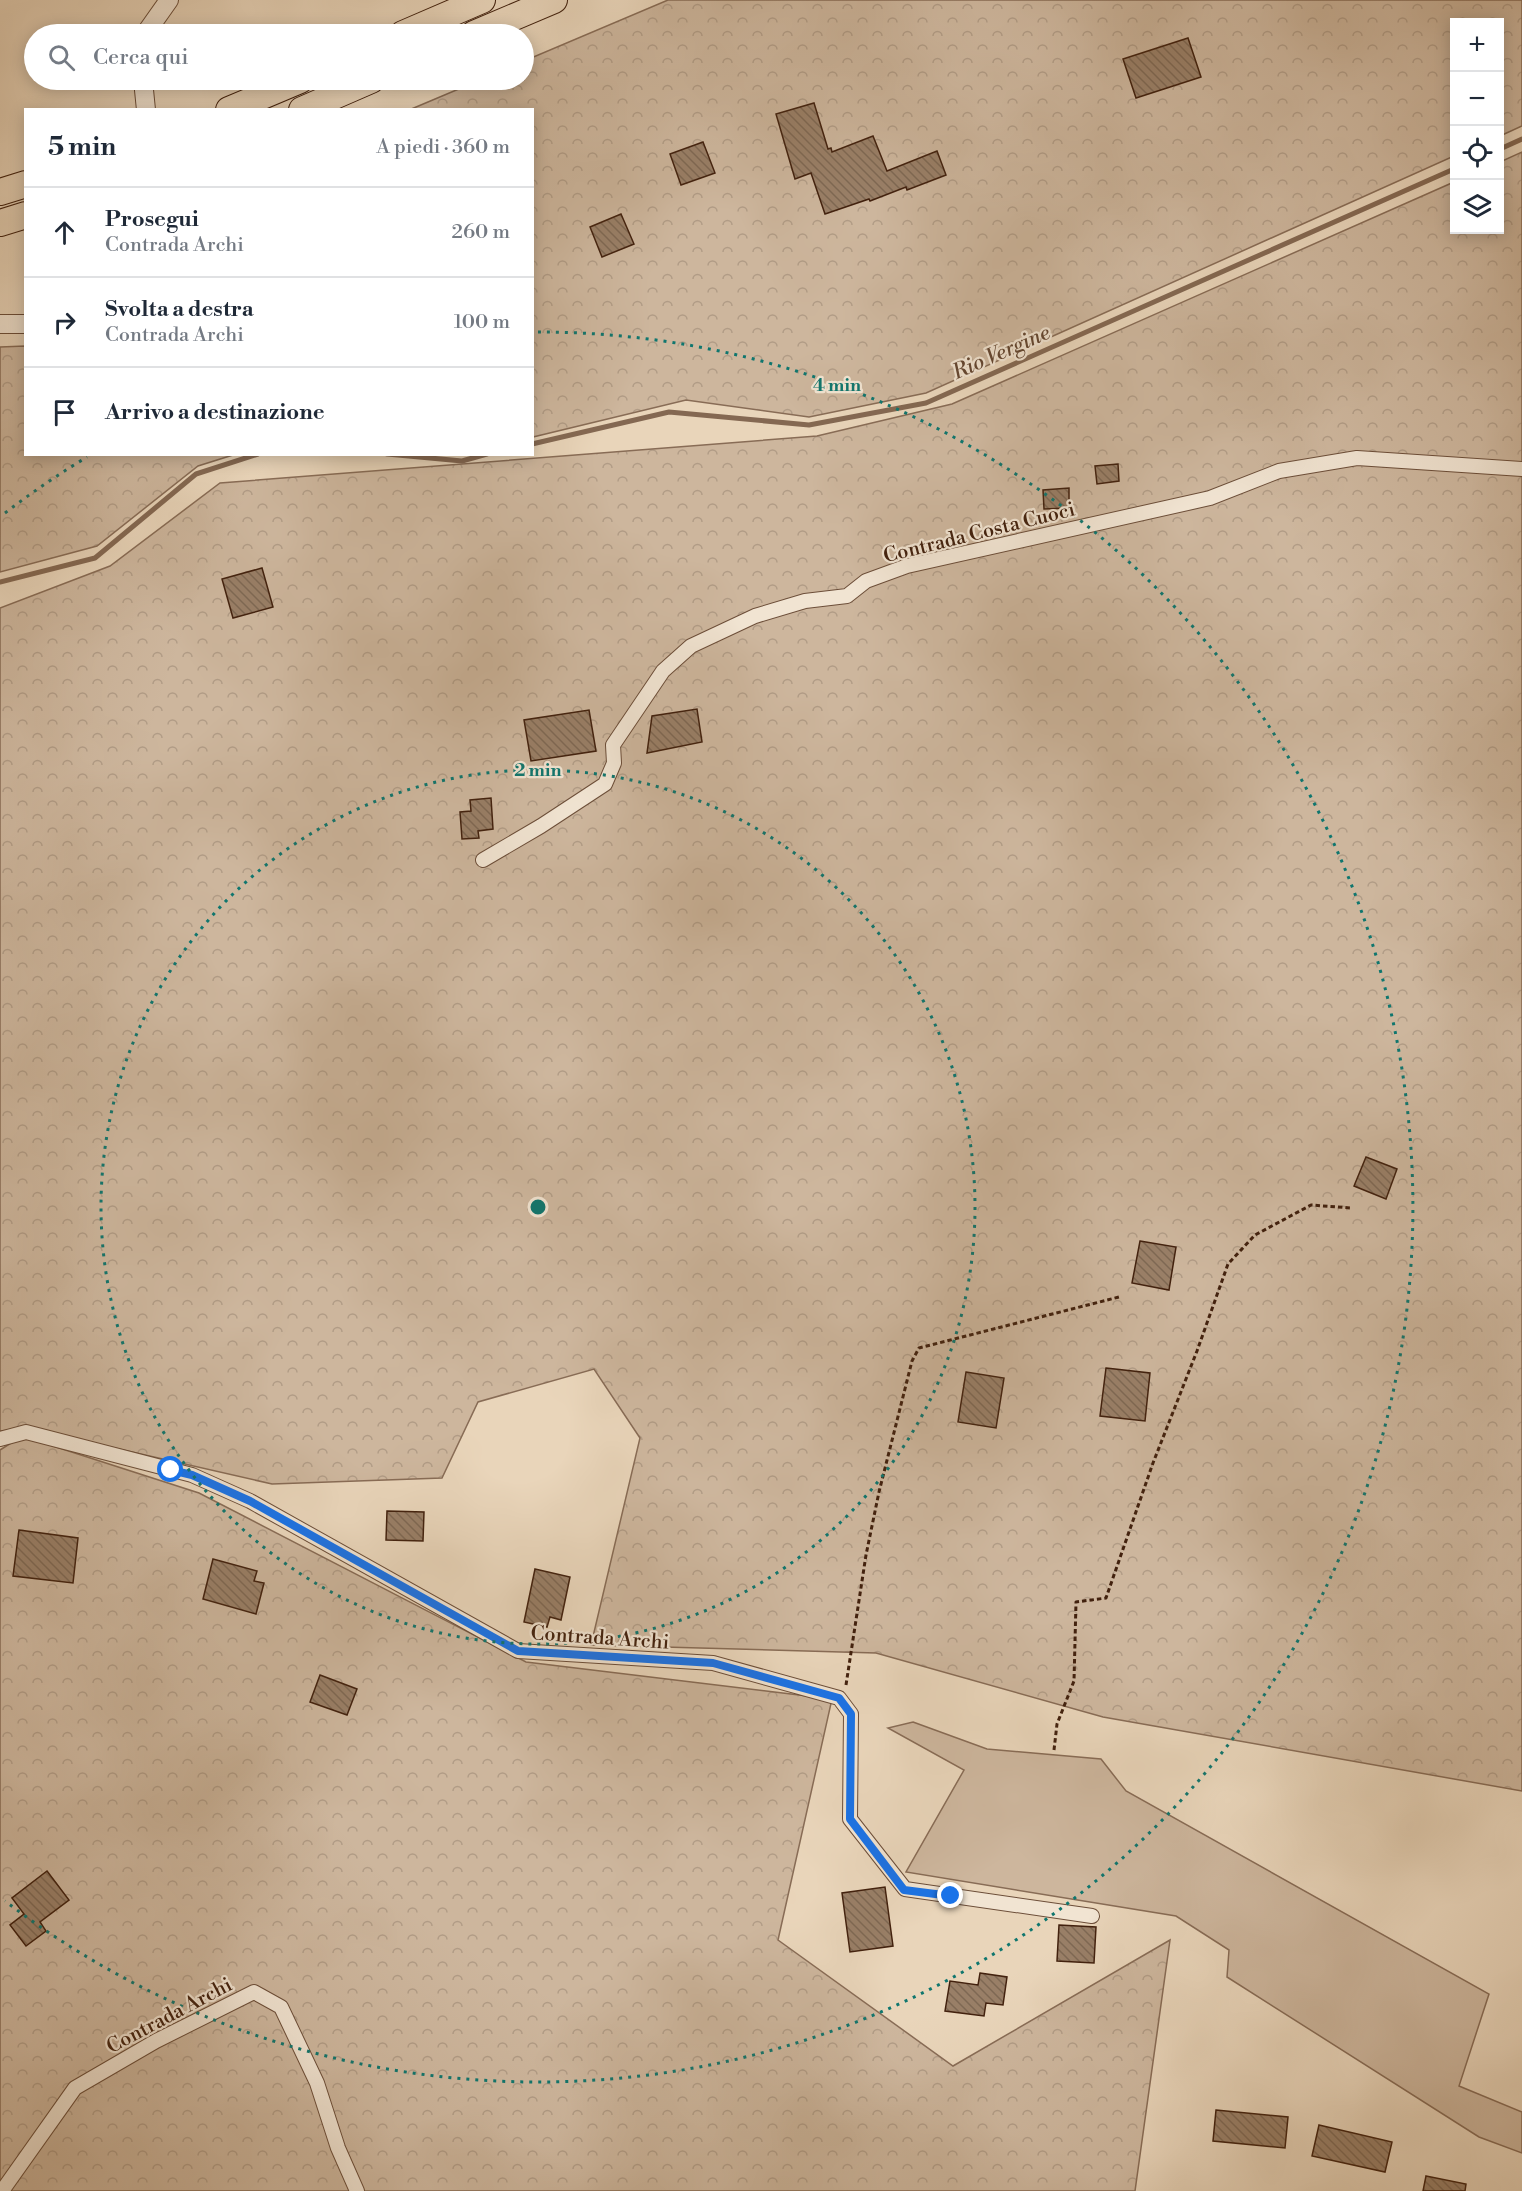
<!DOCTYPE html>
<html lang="it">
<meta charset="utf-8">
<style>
body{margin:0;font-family:"Libre Bodoni",serif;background:#f2f2f3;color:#1f2937}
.controls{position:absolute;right:18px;top:18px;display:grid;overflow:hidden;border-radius:0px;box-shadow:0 3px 15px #0003}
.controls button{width:54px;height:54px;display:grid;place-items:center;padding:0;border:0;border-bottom:2px solid #e0e1e3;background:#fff;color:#1f2937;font:30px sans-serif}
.stop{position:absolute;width:18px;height:18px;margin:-14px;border:4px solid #1a73e8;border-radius:50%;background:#fff}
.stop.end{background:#1a73e8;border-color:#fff;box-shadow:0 2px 6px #0008}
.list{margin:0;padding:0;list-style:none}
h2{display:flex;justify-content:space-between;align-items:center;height:78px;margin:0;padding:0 24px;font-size:26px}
h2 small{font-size:20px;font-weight:400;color:#747a83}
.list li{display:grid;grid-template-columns:39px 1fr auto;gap:18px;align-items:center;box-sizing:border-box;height:90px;padding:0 24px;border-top:2px solid #e0e1e3}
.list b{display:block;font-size:22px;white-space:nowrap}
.list p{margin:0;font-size:20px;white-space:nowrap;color:#747a83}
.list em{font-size:20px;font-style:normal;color:#747a83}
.icon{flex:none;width:33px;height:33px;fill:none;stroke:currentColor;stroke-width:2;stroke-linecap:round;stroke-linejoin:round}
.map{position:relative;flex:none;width:1522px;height:2191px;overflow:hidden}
.search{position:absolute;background:#fff;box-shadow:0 3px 15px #0003;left:24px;top:24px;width:510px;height:66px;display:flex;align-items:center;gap:15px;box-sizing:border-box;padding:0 21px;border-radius:33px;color:#747a83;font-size:22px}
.panel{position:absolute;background:#fff;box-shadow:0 3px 15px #0003;left:24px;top:108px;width:510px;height:348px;border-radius:0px}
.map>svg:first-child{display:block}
</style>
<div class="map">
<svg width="1522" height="2191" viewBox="0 0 1522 2191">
<defs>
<pattern id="forest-crowns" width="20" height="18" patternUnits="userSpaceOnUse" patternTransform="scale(1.5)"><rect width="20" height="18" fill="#cdb69d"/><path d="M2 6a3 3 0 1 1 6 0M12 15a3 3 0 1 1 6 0" fill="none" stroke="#b19c86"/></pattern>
<pattern id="building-back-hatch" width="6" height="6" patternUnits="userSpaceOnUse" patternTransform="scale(1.5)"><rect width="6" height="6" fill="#997f67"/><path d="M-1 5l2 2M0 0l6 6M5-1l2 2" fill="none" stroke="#7e6853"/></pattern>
</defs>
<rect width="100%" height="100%" fill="#e9d5ba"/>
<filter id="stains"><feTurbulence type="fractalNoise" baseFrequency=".00333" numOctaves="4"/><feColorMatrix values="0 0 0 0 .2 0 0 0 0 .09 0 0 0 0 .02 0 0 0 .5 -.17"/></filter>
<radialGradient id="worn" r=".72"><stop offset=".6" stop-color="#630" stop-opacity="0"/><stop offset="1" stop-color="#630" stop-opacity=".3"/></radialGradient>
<path fill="#cdb69d" stroke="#886c56" stroke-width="1.5" d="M913 1722 987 1749 1101 1759 1126 1791 1489 1994 1459 2086 1522 2112V2153L1479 2137 1227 1977 1229 1950 1176 1916 906 1872 964 1770 888 1728Z"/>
<g fill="url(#forest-crowns)" stroke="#886c56" stroke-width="1.5">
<path d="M668 0H1522V126L1500 136V22H1454V156L926 393 809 417 686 400 533 437 532 110H409L480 80H524V61Z"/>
<path d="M1522 152V1791L1103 1717 876 1653 591 1645 640 1438 594 1369 478 1402 442 1478 272 1484 27 1428 0 1431V608L110 566 220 483 817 436 952 404 1454 182V230H1500V162Z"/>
<path d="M25 346 26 454 233 455 198 466 97 546 0 572V347Z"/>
<path d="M22 1436 199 1493 526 1662 832 1699 778 1940 953 2066 1170 1940 1135 2191H0V1450Z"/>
</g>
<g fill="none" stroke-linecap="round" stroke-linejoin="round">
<g stroke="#846852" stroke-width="5">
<path d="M1500 149 1522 139"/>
<path d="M532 444 669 412 809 425 926 403 1454 169"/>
<path d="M387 454 462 461 487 454"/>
<path d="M0 582 95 558 196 474 258 454"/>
</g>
</g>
<g fill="url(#building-back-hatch)" stroke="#42210e" stroke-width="1.5">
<path d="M1188 38 1201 77 1136 98 1123 59Z"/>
<path d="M814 103 828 149 831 148 832 152 873 136 887 171 937 151 946 175 907 190 906 187 870 201 869 199 825 214 811 173 795 179 776 114Z"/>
<path d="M703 142 715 173 681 185 670 154Z"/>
<path d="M621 214 634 244 602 257 590 227Z"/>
<path d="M1118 464 1119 481 1097 484 1095 466Z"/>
<path d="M1069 488V508L1044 509 1043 490Z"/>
<path d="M262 568 273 607 233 618 222 579Z"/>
<path d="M697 709 702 742 647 753 652 716Z"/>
<path d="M589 710 596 751 531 761 524 720Z"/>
<path d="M491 798 493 829 478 831 479 838 462 839 460 812 471 811 470 800Z"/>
<path d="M1366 1157 1397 1169 1386 1199 1354 1186Z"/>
<path d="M1140 1241 1176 1247 1169 1290 1132 1283Z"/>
<path d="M1106 1368 1150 1373 1145 1421 1100 1416Z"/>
<path d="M966 1372 1004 1378 996 1428 958 1422Z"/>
<path d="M387 1511 424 1512 423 1541 386 1540Z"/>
<path d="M19 1530 78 1538 73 1583 13 1576Z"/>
<path d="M213 1559 257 1571 254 1581 264 1583 256 1614 203 1599Z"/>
<path d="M535 1569 570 1577 561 1620 550 1617 547 1627 524 1622Z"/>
<path d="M320 1675 357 1689 347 1715 310 1702Z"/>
<path d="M47 1871 69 1900 40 1922 46 1931 26 1946 10 1925 24 1914 12 1898Z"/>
<path d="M885 1887 893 1946 850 1952 842 1893Z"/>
<path d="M1059 1925 1096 1927 1094 1963 1057 1961Z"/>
<path d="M980 1973 1007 1977 1003 2005 986 2003 984 2016 945 2011 950 1981 978 1985Z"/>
<path d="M1216 2110 1288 2117 1285 2148 1213 2141Z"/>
<path d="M1319 2125 1392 2142 1385 2172 1312 2156Z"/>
<path d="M1426 2176 1466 2184 1465 2191H1423Z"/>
</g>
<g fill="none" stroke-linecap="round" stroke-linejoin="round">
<defs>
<g id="minor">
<path d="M483 860 541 826 605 784 614 763 613 745 663 671 691 646 755 616 805 601 847 596 866 581 907 566 1210 498 1279 471 1357 458 1522 469"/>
<path d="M0 1439 26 1432 192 1475 250 1501 518 1651 713 1663 839 1698 851 1714 850 1819 905 1889 1092 1916"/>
<path d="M2 2191 75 2088 156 2041 254 1992 281 2007 317 2083 338 2148 357 2191"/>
</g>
<g id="tertiary">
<path d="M145 34 169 0"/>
<path d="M143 80 146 110"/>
<path d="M0 324H26"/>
</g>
<g id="motorway">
<path d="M403 34 482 0"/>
<path d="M474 34 554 0"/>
<path d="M229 110 300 80"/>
<path d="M302 110 371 80"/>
<path d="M0 192 26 184"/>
<path d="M0 223 26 215"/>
</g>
</defs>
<use href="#minor" stroke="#6c4e39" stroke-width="16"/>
<use href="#tertiary" stroke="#6c4e39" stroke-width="20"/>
<use href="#motorway" stroke="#42210e" stroke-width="28"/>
<g stroke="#42210e" stroke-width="3" stroke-dasharray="4.5 3" stroke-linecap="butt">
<path d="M846 1685 866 1555 879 1492 912 1361 919 1348 1119 1297"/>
<path d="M1054 1750 1057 1724 1074 1681 1076 1602 1106 1598 1153 1463 1197 1351 1228 1264 1255 1235 1311 1205 1351 1208"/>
</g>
<use href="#minor" stroke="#f1e4d2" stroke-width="14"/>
<use href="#tertiary" stroke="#f1e4d2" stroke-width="18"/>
<use href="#motorway" stroke="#e9d5ba" stroke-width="26"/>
</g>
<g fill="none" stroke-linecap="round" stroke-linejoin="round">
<path stroke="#1a73e8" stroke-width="8" d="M171 1470 192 1475 250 1501 518 1651 713 1663 839 1698 851 1714 850 1819 904 1890 951 1896"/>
</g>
<g fill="none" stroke="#0f766e" stroke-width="3" stroke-dasharray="3 6">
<circle cx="538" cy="1207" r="437"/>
<path d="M5 513A875 875 0 0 1 87 457M538 332A875 875 0 1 1 5 1901"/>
</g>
<g text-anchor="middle" stroke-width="4.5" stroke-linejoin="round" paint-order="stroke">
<g font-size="20" fill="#42210e" stroke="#f1e4d2">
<text transform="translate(979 532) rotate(-14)" y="7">Contrada Costa Cuoci</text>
<text transform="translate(600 1637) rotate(4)" y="7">Contrada Archi</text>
<text transform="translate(169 2015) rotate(-28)" y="7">Contrada Archi</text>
</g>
<g font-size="21" font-style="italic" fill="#634530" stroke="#f1e4d2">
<text transform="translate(1001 352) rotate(-24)" y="7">Rio Vergine</text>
</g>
</g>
<circle cx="538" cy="1207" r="9" fill="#0f766e" stroke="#f1e4d2" stroke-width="3"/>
<g font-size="18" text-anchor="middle" font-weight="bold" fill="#0f766e" stroke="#f1e4d2" stroke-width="4.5" stroke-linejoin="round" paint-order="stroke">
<text x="837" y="391">4 min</text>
<text x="538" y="776">2 min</text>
</g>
<rect width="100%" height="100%" filter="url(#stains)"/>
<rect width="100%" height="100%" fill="url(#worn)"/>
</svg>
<div class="controls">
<button>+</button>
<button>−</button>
<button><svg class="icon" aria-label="locate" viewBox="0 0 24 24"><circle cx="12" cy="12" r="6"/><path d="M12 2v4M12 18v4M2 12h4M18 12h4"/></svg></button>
<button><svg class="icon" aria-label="layers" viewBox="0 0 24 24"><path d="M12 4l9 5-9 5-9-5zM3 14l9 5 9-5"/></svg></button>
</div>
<div class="stop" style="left:171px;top:1470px"></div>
<div class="stop end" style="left:951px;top:1896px"></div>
<div class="search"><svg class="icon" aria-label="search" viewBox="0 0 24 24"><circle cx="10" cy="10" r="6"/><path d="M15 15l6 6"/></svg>Cerca qui</div>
<section class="panel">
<h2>5 min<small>A piedi · 360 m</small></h2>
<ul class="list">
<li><svg class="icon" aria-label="ahead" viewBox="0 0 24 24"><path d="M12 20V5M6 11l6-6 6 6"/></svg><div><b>Prosegui</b><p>Contrada Archi</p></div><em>260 m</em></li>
<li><svg class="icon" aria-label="right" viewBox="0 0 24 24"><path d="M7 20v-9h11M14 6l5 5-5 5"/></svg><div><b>Svolta a destra</b><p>Contrada Archi</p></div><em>100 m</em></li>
<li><svg class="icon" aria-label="arrive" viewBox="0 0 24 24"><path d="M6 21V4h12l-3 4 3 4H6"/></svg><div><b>Arrivo a destinazione</b></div></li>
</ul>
</section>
</div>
